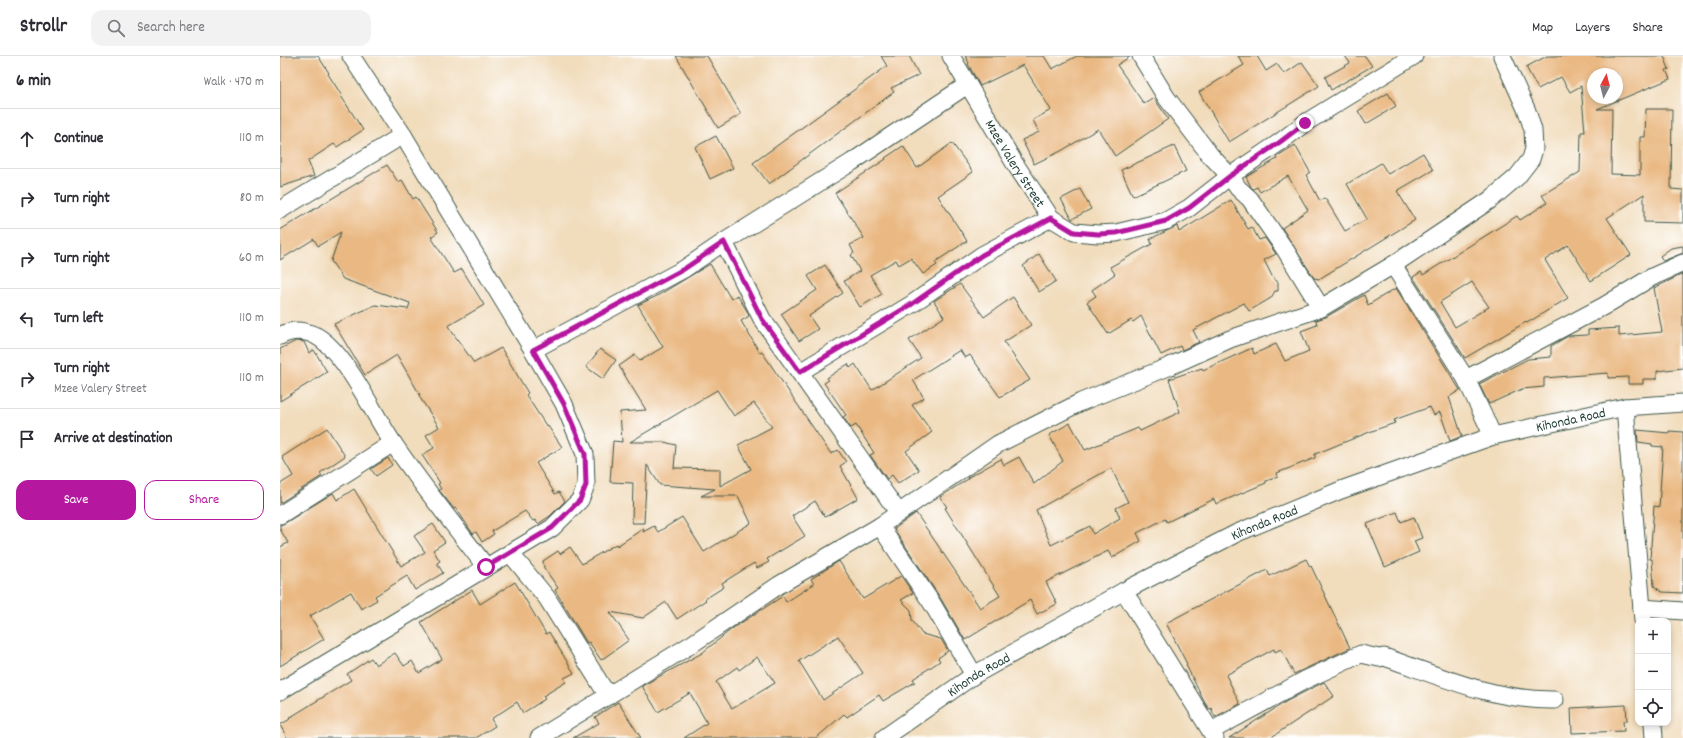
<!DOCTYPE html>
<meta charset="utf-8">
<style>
body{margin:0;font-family:Dekko,sans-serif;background:#f2f2f3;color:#2b2b33}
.controls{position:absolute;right:12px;bottom:12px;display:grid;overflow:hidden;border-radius:8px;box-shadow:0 2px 6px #0003}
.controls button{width:36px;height:36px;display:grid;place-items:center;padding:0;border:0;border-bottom:1px solid #e1e1e2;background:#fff;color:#2b2b33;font:20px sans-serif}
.compass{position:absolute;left:1307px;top:12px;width:36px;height:36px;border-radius:50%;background:#fff;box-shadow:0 2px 6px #0003;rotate:7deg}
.stop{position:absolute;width:12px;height:12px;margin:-9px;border:3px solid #b5179e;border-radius:50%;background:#fff}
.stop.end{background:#b5179e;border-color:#fff;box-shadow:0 1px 4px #0008}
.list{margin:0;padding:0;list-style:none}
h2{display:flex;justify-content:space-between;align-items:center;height:52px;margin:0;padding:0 16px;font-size:17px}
h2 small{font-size:13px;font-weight:400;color:#7c7c81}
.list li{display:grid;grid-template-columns:26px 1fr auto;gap:12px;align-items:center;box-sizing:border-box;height:60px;padding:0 16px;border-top:1px solid #e1e1e2}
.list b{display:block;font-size:15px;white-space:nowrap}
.list p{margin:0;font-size:13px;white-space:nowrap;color:#7c7c81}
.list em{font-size:13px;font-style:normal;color:#7c7c81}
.actions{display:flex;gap:8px;padding:12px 16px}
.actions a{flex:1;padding:9px 0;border:1px solid #b5179e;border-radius:12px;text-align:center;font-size:14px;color:#b5179e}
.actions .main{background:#b5179e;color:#fff}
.icon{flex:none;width:22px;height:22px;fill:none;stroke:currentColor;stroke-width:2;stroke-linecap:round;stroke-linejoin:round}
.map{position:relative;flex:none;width:1403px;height:682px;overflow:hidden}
header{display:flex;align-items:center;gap:24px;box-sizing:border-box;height:56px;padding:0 20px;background:#fff;border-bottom:1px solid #e1e1e2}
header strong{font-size:19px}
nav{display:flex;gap:22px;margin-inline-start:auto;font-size:14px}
.search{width:280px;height:36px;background:#f2f2f3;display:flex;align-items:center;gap:10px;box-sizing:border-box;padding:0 14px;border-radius:12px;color:#7c7c81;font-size:15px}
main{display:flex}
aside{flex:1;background:#fff}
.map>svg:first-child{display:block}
</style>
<header>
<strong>Strollr</strong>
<div class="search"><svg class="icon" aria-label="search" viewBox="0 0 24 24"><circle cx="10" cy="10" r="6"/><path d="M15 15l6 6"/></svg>Search here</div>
<nav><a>Map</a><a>Layers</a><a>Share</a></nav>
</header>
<main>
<aside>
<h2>6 min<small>Walk · 470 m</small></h2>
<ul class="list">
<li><svg class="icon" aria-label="ahead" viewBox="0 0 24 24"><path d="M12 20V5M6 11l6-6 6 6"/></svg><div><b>Continue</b></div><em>110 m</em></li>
<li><svg class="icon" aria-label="right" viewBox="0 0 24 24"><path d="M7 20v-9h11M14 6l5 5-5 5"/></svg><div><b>Turn right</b></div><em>80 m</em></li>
<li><svg class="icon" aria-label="right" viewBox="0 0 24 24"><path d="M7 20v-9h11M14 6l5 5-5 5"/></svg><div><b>Turn right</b></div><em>60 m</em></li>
<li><svg class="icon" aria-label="left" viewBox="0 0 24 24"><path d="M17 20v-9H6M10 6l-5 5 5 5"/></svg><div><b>Turn left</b></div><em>110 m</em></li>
<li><svg class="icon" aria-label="right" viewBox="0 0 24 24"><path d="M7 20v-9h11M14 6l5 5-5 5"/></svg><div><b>Turn right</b><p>Mzee Valery Street</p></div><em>110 m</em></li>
<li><svg class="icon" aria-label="arrive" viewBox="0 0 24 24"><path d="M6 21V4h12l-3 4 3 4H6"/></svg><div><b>Arrive at destination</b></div></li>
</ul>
<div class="actions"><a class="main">Save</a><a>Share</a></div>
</aside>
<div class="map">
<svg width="1403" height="682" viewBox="0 0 1403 682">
<rect width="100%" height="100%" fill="#fff"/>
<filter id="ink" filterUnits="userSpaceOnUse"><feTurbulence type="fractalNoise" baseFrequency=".025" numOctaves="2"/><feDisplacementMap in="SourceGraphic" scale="8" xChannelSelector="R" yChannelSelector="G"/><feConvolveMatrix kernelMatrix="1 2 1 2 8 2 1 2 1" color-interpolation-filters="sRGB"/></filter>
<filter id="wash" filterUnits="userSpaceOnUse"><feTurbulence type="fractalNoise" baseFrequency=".012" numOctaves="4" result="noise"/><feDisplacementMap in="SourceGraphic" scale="16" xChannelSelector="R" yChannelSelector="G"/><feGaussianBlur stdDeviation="0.9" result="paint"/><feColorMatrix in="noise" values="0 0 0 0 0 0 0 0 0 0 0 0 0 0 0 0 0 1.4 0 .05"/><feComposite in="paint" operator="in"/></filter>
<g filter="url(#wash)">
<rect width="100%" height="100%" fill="#f1dcbb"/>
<g id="blocks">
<g fill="#eab983" fill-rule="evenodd">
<path d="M0 0H38L49 17 48 18 62 40H61L83 74 57 91 54 88 28 105 34 120 0 131Z"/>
<path d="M396 0H427L461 58 438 72Z"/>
<path d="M601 0H629L639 19 611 32 614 36 489 128 473 107 607 10Z"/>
<path d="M685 0H764L772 13 797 0H851L837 9 864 48 874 42 888 63 835 100 818 73 781 95 754 108 742 84 759 76 753 64 771 54 743 9 700 30 688 8 689 7Z"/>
<path d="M958 0H977L986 15 997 8 1004 18 1022 6 1039 30 949 86 919 36 964 9Z"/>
<path d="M1065 0H1085L1092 10 1051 34 1045 21 1070 7Z"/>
<path d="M1267 0H1384L1389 13 1386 14 1390 23 1317 53H1332L1331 118 1360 119V81H1365L1366 53H1392L1391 133 1403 134V167L1364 166V138L1327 162 1351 199 1311 225 1288 189 1265 204 1288 242 1247 267 1246 266 1185 302 1133 221 1141 216 1143 219 1237 160 1240 164 1267 147 1262 139 1300 116 1301 76H1305L1301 30 1290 36 1281 21 1258 33 1246 11ZM1313 18H1337V42H1313ZM1192 226 1209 251 1175 271 1160 246Z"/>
<path d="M1108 37 1116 50 1086 68 1078 55Z"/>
<path d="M436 80 453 112 430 123 415 91Z"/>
<path d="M672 87 693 116 658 140 687 185 655 206 657 209 643 218 631 202 619 209 616 204 590 219 602 238 580 251 564 225 580 215 571 199 574 197 570 189 584 182 555 137 606 103 605 102 623 90 637 112Z"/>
<path d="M1015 89 1030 116 1026 119 1040 145 1045 142 1065 175 1087 163 1067 128 1101 107 1108 118 1143 97 1153 114 1117 135 1135 164 1039 223 1034 222 1002 172 1028 154 1008 120 980 136 977 131 973 133 971 131 966 121 997 103 996 101Z"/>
<path d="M894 90 906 115 853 140 841 114Z"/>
<path d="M107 109 118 126 122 124 133 143 136 141 158 176 151 181 174 217 182 213 204 249 168 270 194 307 221 292 248 337 246 339 267 371 268 370 282 391 256 407 275 438 279 436 285 445 270 460 258 468 255 464 253 465 245 455 212 475 214 478 202 486 196 476 193 478 176 452 174 453 159 434 161 433 158 428 160 427 142 399 154 392 146 379 159 371 139 340 140 339 117 299 85 319 54 268 95 249 128 253 130 247 63 223 51 205 61 176 38 190 34 183 0 204V174Z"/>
<path d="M800 133 811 153 792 163 781 143Z"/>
<path d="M951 144 968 173 972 171 979 184 985 182 996 198 984 204 993 222 998 226V235H995L991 242 969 255 964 247 913 274 919 286 902 294 900 290 881 299 861 260 853 266 851 264 828 278 807 246 816 240 812 234 835 218 830 211 872 188 870 183 897 170 899 176Z"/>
<path d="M1403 190V197L1383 205 1380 200 1391 192Z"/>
<path d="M759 198 776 225 759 236 743 210Z"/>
<path d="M430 208 451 243 457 239 467 255 469 260 461 265 480 297 482 296 551 398 558 394 566 406 560 410 578 442 545 461 535 445 512 460 525 480 487 503 489 506 477 512 474 507 442 527 444 531 425 543 426 544 397 563 386 546 363 562 330 556 349 584 321 604 309 586 307 587 275 534 278 532 264 512 263 505 278 495 280 498 290 491 302 508 336 488 337 490 364 472 363 476 374 470 378 476 402 461 424 496 471 467 458 440H421L435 433 380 429 367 409 364 467H352L353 427 330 426 333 385 342 386 340 356 366 354 339 310 355 299 360 305 383 291 358 249 377 240ZM437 334 454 360 474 347 492 371 458 389 471 413 440 430V413L394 412 396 389 384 386H350Z"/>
<path d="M545 209 563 237 529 260 538 273 519 285 501 258 537 234 528 220Z"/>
<path d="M1403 218V312L1377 315V323H1363V328H1348V321L1328 322V317L1264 322V331L1242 333 1209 348 1199 328 1248 303 1271 301V290L1288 280 1308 279V274L1339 272V280L1382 276 1374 232Z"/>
<path d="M680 228 704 261 733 241 751 269 724 286 750 324 720 341 690 299 685 302 680 294 633 324 644 342 632 349 652 376 626 395 639 414 618 427 612 419 607 423 590 399 594 397 576 369 571 372 563 361 566 359 544 327 549 324 547 322 568 308 570 312 575 308 592 334 641 302 629 284 664 261 654 245Z"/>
<path d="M1116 232 1180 334 1169 341 1182 380 1170 385 1160 356 1154 359 1150 351 1114 364 1115 367 1092 375 1035 398V402L997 417 998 421 986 425V427L936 448 934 443 887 466 885 463 857 477 861 485 832 502 828 495 766 526 777 548 757 558 750 544 685 584 661 543 614 473 636 457 700 552 720 540 665 452 667 451 660 441 688 423 687 422 721 403 724 409 739 401 754 428 783 405 769 379 790 367 805 394 858 372 860 375 900 356 889 323 922 312 923 314 972 292 974 298 996 288 1005 305 1029 295 1021 275 1037 269 1036 264 1046 261 1084 239 1088 249ZM831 412 848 446 836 452 840 462 813 478 810 470 771 489 756 454Z"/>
<path d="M16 285 24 286 29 297 34 294 47 316 0 345V293Z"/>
<path d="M320 293 336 304 323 323 306 311Z"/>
<path d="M47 372 65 400 40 417 42 420 0 447V428L13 420 2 401Z"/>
<path d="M1357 374 1389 377V375L1403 376V537L1382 536 1374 530 1372 503H1370L1374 450 1379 451 1383 391 1372 390V388L1358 386Z"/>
<path d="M108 402 112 409 96 420 91 413Z"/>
<path d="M74 433 121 510 145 496 134 480 153 468 165 486 153 494 160 505 157 507 163 517 135 534 127 520 95 540 97 544 81 553 71 536 30 560 44 583 0 610V491L8 487 0 473V469L5 467 53 437 57 444Z"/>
<path d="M1117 456 1121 466 1134 461 1142 482 1134 485 1139 496 1105 511 1087 468Z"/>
<path d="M1026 503 1030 511 1031 510 1070 592 1014 618 1001 593 995 596 994 593 946 619 960 648 935 661 931 652 929 653 925 647 906 609 907 608 886 567 987 514 990 520Z"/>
<path d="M559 505 583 543 621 520 633 537 621 544 631 554 632 564 642 578 661 583 668 595 658 602 660 605 633 623 635 626 603 645 599 639 567 661 564 658 536 682H404L427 667 410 637 378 656 362 630 422 597 453 572 503 540 506 546 534 528 531 523ZM558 580 583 617 543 644 519 605ZM477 601 495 627 452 653 436 626 457 611 459 614Z"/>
<path d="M235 526 266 578 269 576 294 617 284 622 286 626 263 640 265 643 243 657 237 646 211 663 215 670 196 682H7L0 669 10 663 9 662 71 624 67 618 91 602 96 609 115 597 124 610 132 605 139 617 162 603 141 566 192 534 200 548Z"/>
<path d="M1044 626 1054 640 990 682H949L1007 645Z"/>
<path d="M338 646 361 682H293L319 667 315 661Z"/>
<path d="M1346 649 1347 665H1343L1344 675 1292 677 1291 652Z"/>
</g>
</g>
</g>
<g filter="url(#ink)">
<use href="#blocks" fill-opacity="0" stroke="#3e5548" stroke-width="1"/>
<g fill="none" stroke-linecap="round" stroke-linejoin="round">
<defs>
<g id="minor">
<path id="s1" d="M671 0 735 108 771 162 794 176 818 178 836 177 886 165 909 152 950 120 1000 86 1025 67 1134 0"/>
<path d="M861 0 886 41 930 99 950 120 958 132 970 143 1006 195 1041 252"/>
<path d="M0 154 123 79"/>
<path d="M444 186 482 263 618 456"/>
<path d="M1113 209 1186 323 1213 380"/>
<path d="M0 280C15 271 34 275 47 288 73 312 93 357 113 387 142 430 175 470 206 511"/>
<path d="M253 294 404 213 444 186 572 106 687 29"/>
<path d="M520 316 632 248 702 199 771 162"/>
<path d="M1186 323 1324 250 1372 221 1403 207"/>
<path d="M1345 351 1363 565"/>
<path d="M0 459 113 387"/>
<path d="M600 470 653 549 694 619"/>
<path d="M230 497 267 542 328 640"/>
<path d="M844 535 935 682"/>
<path d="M1362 552 1403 555"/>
<path d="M0 635 272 472 300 444 306 429 305 398 284 348 253 294 123 79 71 0"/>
<path d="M1373 667 1374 682"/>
<path d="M931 675 1025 624 1081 598 1099 602 1104 601 1110 603C1164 622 1217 645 1275 644"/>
<path d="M259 682 412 588 499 529 600 470 718 388 801 346 888 311 950 283 1041 252 1113 209 1210 144 1237 121 1251 103 1254 93 1253 74 1247 55 1222 0"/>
<path id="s2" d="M604 682 694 619 844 535 957 477 1061 434 1213 380 1345 351 1403 347"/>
</g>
</defs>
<use href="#minor" stroke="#3e5548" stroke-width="19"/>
<use href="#minor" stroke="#fff" stroke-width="17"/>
</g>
</g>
<g fill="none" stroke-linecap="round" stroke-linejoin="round" filter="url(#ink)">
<path stroke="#b5179e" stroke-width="5" d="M206 511 272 472 300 444 306 429 305 398 284 348 253 294 404 213 444 186 482 263 520 316 632 248 702 199 771 162 794 176 818 178 836 177 886 165 909 152 950 120 1000 86 1025 67"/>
</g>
<g text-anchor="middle" stroke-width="3.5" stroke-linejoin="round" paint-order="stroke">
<g font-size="14" fill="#1f3d34" stroke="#fff">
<text dy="5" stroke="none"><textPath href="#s1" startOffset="125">Mzee Valery Street</textPath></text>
<text dy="5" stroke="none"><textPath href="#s2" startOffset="762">Kihonda Road</textPath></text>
<text dy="5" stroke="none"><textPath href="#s2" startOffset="438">Kihonda Road</textPath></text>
<text dy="5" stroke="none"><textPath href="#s2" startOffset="114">Kihonda Road</textPath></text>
</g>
</g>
</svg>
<div class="controls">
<button>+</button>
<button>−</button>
<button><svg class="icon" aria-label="locate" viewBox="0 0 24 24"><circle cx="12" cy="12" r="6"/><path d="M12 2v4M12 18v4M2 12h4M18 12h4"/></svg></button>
</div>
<svg class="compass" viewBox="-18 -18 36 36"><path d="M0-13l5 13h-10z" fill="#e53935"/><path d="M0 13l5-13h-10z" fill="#7c7c81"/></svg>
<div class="stop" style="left:206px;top:511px"></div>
<div class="stop end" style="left:1025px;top:67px"></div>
</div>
</main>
